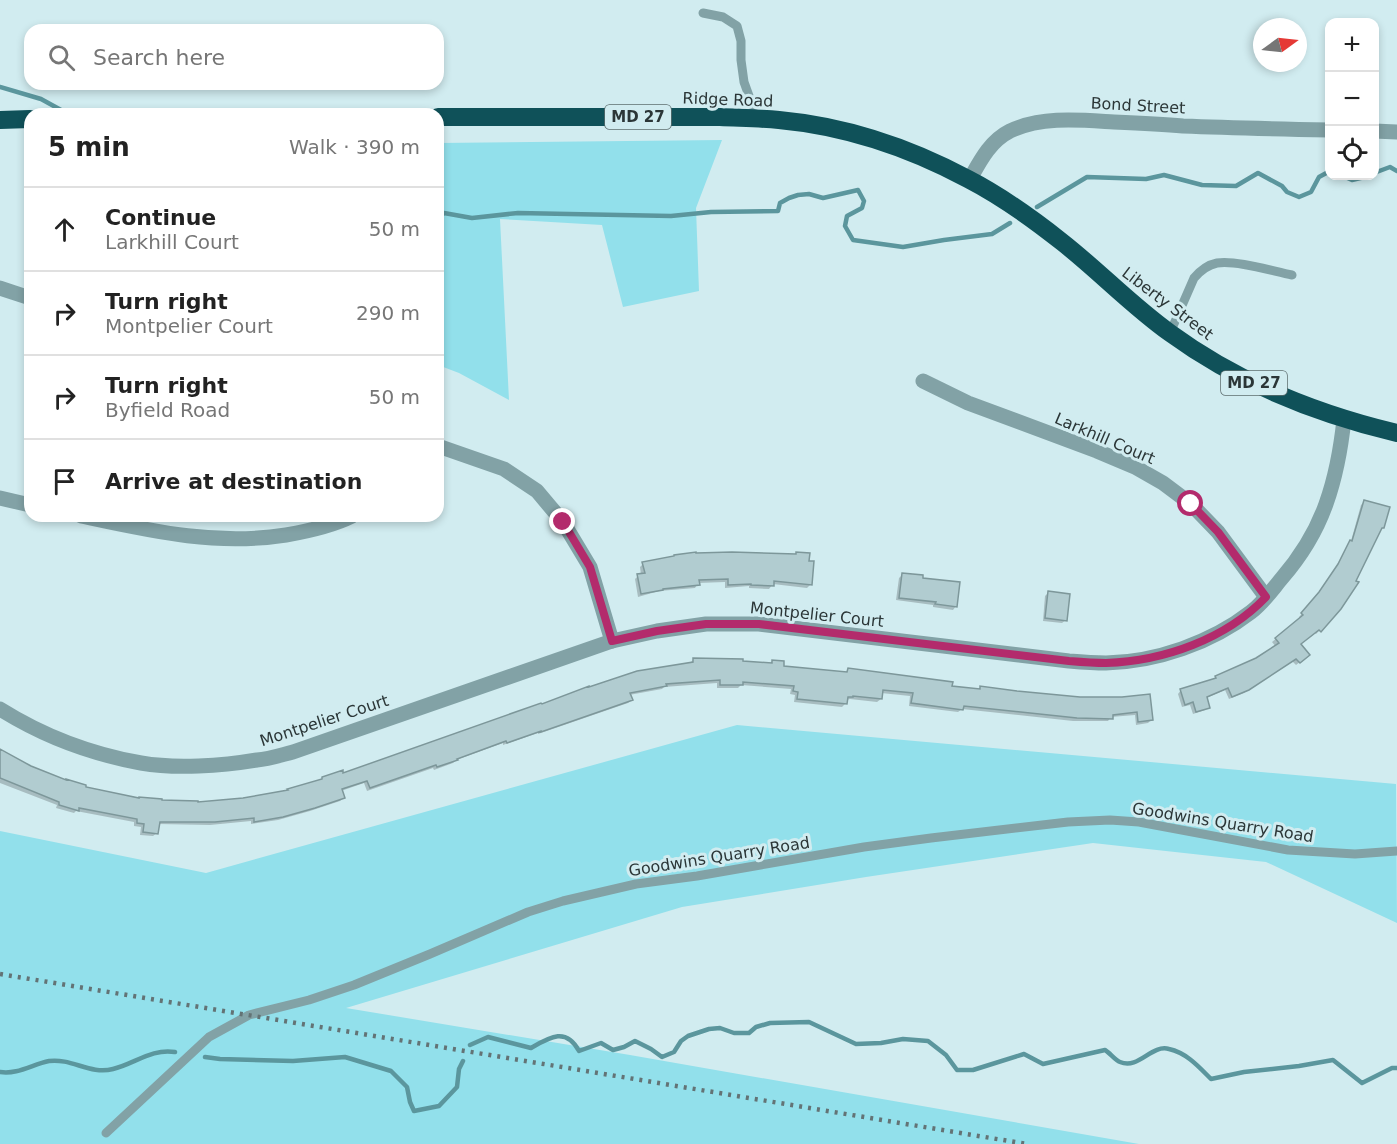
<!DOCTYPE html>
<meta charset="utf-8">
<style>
body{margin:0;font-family:"DejaVu Sans",sans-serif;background:#f6f6f6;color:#222}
.controls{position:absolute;right:18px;top:18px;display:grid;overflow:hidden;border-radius:12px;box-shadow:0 3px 9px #0003}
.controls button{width:54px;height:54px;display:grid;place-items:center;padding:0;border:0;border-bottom:2px solid #e0e0e0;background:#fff;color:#222;font:30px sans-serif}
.compass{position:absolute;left:1253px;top:18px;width:54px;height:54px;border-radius:50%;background:#fff;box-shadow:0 3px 9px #0003;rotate:75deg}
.stop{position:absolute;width:18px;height:18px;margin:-14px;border:4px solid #b32b6c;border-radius:50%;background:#fff}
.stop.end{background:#b32b6c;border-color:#fff;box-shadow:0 2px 6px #0008}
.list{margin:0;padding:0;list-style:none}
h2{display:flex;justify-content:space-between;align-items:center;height:78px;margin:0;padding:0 24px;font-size:26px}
h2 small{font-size:20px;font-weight:400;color:#767676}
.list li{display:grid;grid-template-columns:39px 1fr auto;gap:18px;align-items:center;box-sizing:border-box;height:84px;padding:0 24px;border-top:2px solid #e0e0e0}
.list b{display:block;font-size:22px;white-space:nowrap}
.list p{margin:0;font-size:20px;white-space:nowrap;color:#767676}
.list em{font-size:20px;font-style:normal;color:#767676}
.icon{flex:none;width:33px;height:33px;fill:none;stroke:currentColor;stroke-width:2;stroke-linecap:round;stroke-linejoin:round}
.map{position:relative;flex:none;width:1397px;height:1144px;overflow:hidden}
.search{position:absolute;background:#fff;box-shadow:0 3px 9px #0003;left:24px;top:24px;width:420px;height:66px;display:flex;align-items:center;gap:15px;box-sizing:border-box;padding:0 21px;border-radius:18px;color:#767676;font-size:22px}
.panel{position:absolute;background:#fff;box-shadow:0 3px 9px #0003;left:24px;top:108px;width:420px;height:414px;border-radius:18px}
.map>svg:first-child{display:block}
</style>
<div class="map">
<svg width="1397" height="1144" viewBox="0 0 1397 1144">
<rect width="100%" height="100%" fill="#d1ecf0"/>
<g fill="#92e0eb">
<path d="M722 140 696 208 699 291 623 307 602 225 500 219 509 400 459 373 438 365V143Z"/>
<path d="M737 725 1396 784 1397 923 1266 862 1093 843 866 877 682 907 346 1008 630 1055 1139 1144H0V831L206 873Z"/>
</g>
<g fill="#0003">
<path d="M1365 501 1383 527 1379 531 1340 609 1316 634 1314 632 1299 644 1305 658 1296 665 1292 661 1244 693 1229 699 1225 690 1206 698 1208 707 1205 710 1193 714 1190 705 1182 707 1178 694 1181 690 1212 681 1215 677 1257 659 1276 647 1272 642 1300 619 1299 617 1316 598 1335 569 1347 546 1351 541 1361 505Z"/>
<path d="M643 564 811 584 807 588 773 584 769 589 749 588V586L725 588V582L698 583 695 588 659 591 638 597 635 579 638 576 641 575 640 567Z"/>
<path d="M902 575 921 580 956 606 953 610 933 607V605L896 600 899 578Z"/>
<path d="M1048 593 1066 620 1062 623 1043 621 1045 596Z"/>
<path d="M693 660 770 664 772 661 782 667 844 674 848 670 978 690 981 687 1080 698H1122L1151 720 1148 723 1136 725 1135 715 1111 717 1108 721H1073L962 709 958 712 909 706 910 696 881 693V699L877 702 850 699 846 700V703L842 707 794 702 795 695 790 694 791 689 741 685 738 688H717V683L664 687 662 689 629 695 631 700 628 703 538 734V733L503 745V743L456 760 453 763 434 770 433 768 367 791 364 783 341 791 343 798 340 801 310 811 278 820 251 824V821L210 825 158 824 157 833 153 836 140 835 141 827 134 826V822L76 811 74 813 56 808 57 805 0 783V751L31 767 84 788 139 799 196 804 243 799 287 792 319 782 323 778 342 775 689 664Z"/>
</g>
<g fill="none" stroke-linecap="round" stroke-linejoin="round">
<g stroke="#5b969d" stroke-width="4.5">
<path d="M0 87 41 99 61 110"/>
<path d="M1374 173 1390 167 1397 171"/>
<path d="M1343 176 1352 180 1369 176"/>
<path d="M1037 207 1087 177 1146 179 1164 175 1202 185 1236 186 1258 173 1282 186 1287 192 1299 197 1311 192 1319 177 1330 171"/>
<path d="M438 219 444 213 472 218 518 213 671 216 711 212 778 211 780 203 789 198 798 195 809 194 823 198 858 190 864 201 862 208 847 216 845 226 853 240 903 247 944 240 992 234 1010 223"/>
<path d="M470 1045 488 1037 531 1048C550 1037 566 1027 579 1051L601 1043 613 1050 624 1047 635 1041 651 1049 662 1057 674 1052 681 1041 688 1036 709 1029 720 1028 734 1033H749L756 1027 770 1023 809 1022 856 1044 881 1043 903 1039 928 1041 946 1055 957 1070H973L1024 1054 1043 1064 1105 1050C1110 1053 1115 1060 1120 1062 1139 1070 1151 1044 1169 1049 1187 1053 1199 1067 1211 1079L1244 1072 1299 1066 1333 1060 1362 1083 1392 1068H1397"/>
<path d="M205 1057 220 1059 293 1061 345 1057 391 1071 407 1087 410 1102 414 1111 439 1106 457 1087 459 1069 463 1061"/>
<path d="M0 1072C17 1075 33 1064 49 1061 72 1058 90 1075 113 1069 134 1064 152 1048 175 1052"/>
</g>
</g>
<g fill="#b1ccd0" stroke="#7d979a" stroke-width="1.5">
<path d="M1364 500 1390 507 1384 528H1382L1356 581 1359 582 1341 609 1321 632 1319 630 1301 644 1310 655 1300 663 1296 659 1249 690 1232 697 1228 688 1207 697 1210 708 1196 712 1193 702 1185 705 1180 689 1216 678 1215 676 1256 658 1279 643 1275 638 1303 615 1301 613 1319 592 1338 564 1350 540 1352 541Z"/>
<path d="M696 552V553L732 552 796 554V552L810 553 809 561H814L812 585 774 581V586L751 585V584L728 585V579L699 580 700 585 663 589V590L641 594 637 574 645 573 642 562 674 556V555Z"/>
<path d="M902 573 923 575V578L960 582 957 607 935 604 936 602 899 598Z"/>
<path d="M1048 591 1070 594 1067 621 1045 618Z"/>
<path d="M693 658 743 659V661L772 663V660L784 661V666L847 672 848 668 953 682 952 686 980 689V686L1017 691 1080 697H1122L1150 694 1153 720 1138 722 1137 712 1113 715V719L1077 718 964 706 963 710 911 703 913 693 883 690 882 699 853 696V697H848L847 704 797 699 798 692 793 691 794 686 743 682V685H720V680L666 684 667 686 630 693 633 700 541 732V731L507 743 506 741 457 759 458 760 437 767 436 765 370 788 367 781 342 789 345 798 315 808 283 817 254 822V818L215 822H160L158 834 143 832 144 824 137 823V819L79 808V811L59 805V802L0 778V749L31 766 66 780V779L86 785V787L139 798V797L162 799V800L198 801V802L243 798 288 790 287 789 322 779V777L343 770V773L541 703 542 704 589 686V687L637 671 693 662Z"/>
</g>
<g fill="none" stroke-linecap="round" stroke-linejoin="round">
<g stroke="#82a2a6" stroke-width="9">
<path d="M703 13 723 17 737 26 741 41V60L744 82 753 107V118"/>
<path d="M1170 333 1194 278C1200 271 1207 265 1217 263 1236 260 1272 271 1292 275"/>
<path d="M106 1133 209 1037 249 1015 309 1000 354 985 430 954 528 912 563 901 636 884 697 876 864 847 931 838 1068 822 1110 820 1139 822 1288 850 1355 854 1397 851"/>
</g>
<g stroke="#82a2a6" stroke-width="15">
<path d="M1374 131 1397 132"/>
<path d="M970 179C980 161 990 141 1010 131 1042 116 1080 120 1114 122 1137 123 1160 124 1183 126 1232 128 1281 129 1330 130"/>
<path d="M0 288 30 298"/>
<path d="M923 381 968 403 1097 451 1135 467 1163 483 1191 504 1218 532 1266 597"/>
<path d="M438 446 504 469 537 491 563 522 590 567 612 641"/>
<path d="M0 498 30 505"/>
<path d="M81 516C151 531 215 546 286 535 309 531 332 526 352 516"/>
<path d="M0 709C43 736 91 754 141 763 175 769 222 766 257 760 269 759 281 755 293 752L612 641 657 631 706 624H759L1069 661C1081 662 1094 663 1106 663 1156 662 1211 643 1251 612 1263 603 1272 590 1282 578 1301 556 1316 532 1326 504 1336 476 1341 448 1344 419"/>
</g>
<g stroke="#0f5159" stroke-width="18">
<path d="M438 117H720C739 118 759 118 779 120 844 126 910 148 968 179 1001 196 1033 219 1062 242 1099 271 1132 306 1170 333 1237 382 1317 414 1397 433"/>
<path d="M0 120 30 119"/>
</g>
<path stroke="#637375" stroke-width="4.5" stroke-dasharray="3 6" stroke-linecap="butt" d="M0 974 1027 1144"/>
</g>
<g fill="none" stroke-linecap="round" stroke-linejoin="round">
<path stroke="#b32b6c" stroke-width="8" d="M563 522 590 567 612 641 657 631 706 624H759L1069 661C1081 662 1094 663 1106 663 1164 661 1226 639 1266 597L1218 532 1191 504"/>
</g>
<g text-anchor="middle" stroke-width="6" stroke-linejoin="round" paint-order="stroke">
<g fill="#d1ecf0" stroke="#5d6d6e" stroke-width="1.5">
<rect x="605" y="105" width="66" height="24" rx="4.5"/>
<rect x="1221" y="371" width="66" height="24" rx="4.5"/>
</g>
<g font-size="15" font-weight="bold" fill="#2b3637">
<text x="638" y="122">MD 27</text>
<text x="1254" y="388">MD 27</text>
</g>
<g font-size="16" fill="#2b3637" stroke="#d1ecf0">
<text transform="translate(728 99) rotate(2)" y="6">Ridge Road</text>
<text transform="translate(1138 105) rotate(3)" y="6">Bond Street</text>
<text transform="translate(1168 303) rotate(37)" y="6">Liberty Street</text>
<text transform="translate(1105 438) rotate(23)" y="6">Larkhill Court</text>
<text transform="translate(817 614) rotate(6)" y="6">Montpelier Court</text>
<text transform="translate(324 720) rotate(-18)" y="6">Montpelier Court</text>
<text transform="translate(1223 822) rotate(9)" y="6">Goodwins Quarry Road</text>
<text transform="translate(719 856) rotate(-9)" y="6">Goodwins Quarry Road</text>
</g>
</g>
</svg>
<div class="controls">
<button>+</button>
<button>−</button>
<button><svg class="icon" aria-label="locate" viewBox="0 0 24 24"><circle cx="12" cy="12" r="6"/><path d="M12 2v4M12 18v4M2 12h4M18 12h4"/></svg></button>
</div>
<svg class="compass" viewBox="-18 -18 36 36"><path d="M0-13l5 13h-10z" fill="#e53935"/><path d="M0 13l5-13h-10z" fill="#767676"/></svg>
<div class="stop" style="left:1191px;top:504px"></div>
<div class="stop end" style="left:563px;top:522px"></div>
<div class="search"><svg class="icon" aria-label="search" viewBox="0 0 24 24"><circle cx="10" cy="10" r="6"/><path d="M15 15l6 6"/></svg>Search here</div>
<section class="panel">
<h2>5 min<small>Walk · 390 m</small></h2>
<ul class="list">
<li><svg class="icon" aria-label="ahead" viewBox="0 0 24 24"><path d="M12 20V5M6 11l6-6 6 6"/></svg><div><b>Continue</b><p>Larkhill Court</p></div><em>50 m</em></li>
<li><svg class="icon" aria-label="right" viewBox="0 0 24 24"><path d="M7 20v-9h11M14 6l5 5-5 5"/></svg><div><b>Turn right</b><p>Montpelier Court</p></div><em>290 m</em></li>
<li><svg class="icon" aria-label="right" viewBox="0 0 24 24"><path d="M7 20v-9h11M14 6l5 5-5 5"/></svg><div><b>Turn right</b><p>Byfield Road</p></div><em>50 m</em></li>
<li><svg class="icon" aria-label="arrive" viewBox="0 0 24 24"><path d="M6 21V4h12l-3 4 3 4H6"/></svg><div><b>Arrive at destination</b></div></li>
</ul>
</section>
</div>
